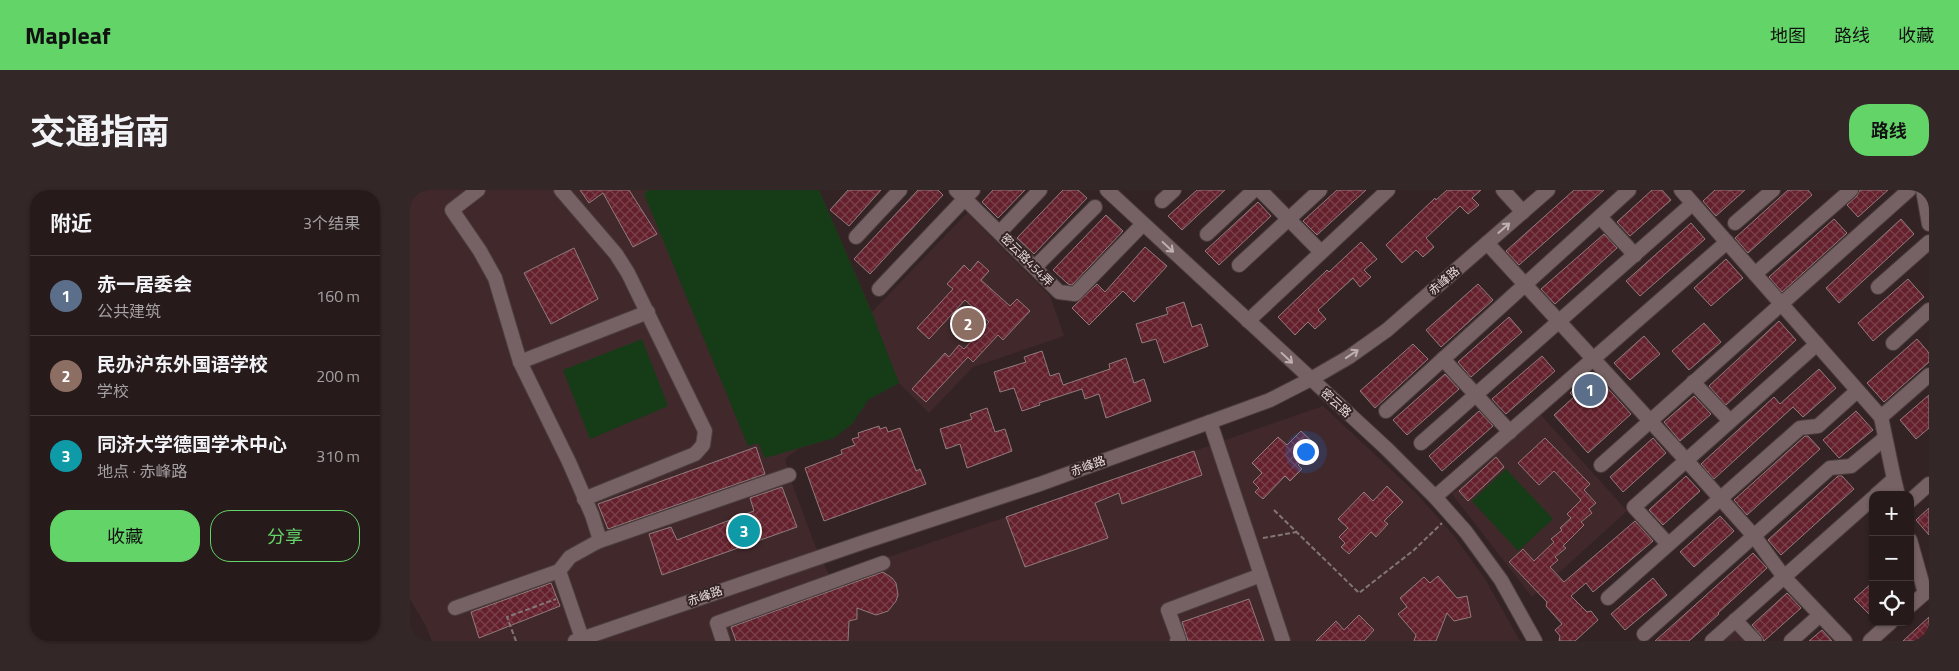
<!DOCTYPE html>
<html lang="zh">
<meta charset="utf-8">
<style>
body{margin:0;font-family:"Titillium Web","Noto Sans SC",sans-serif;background:#332728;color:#f1f3f6}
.controls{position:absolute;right:15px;bottom:15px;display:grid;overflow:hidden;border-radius:10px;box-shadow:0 1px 4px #0004}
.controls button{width:45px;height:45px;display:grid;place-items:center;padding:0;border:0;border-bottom:1px solid #43383a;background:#271a1b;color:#f1f3f6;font:25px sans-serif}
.you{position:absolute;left:895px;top:261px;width:18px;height:18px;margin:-12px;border:4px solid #fff;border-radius:50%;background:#1a73e8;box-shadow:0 0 0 8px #1a73e833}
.badge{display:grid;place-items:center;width:32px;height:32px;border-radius:50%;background:#63d468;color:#fff;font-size:16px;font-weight:700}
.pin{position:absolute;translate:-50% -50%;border:2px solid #fff;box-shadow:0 1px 5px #0006}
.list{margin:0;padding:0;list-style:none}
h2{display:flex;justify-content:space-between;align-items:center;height:65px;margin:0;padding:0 20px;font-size:21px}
h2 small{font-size:16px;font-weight:400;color:#a4a1a3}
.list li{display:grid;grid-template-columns:32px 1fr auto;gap:15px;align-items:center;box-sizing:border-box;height:80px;padding:0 20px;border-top:1px solid #43383a}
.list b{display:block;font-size:19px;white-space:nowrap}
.list p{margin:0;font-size:16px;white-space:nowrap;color:#a4a1a3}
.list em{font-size:16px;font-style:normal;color:#a4a1a3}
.actions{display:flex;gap:10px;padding:15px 20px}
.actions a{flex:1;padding:11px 0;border:1px solid #63d468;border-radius:20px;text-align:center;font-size:18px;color:#63d468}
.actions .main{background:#63d468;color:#111}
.icon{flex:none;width:28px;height:28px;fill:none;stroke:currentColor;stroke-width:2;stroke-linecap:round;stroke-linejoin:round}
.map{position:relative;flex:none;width:1519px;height:451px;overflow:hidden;border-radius:20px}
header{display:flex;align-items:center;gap:30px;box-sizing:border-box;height:70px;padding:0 25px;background:#63d468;color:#111}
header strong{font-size:24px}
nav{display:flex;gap:28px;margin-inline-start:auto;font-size:18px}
.intro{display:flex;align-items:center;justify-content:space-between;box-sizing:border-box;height:120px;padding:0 30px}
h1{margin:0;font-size:35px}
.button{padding:12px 22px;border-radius:20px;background:#63d468;color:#111;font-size:18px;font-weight:700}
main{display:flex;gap:30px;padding:0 30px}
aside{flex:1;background:#271a1b;border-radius:20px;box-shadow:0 1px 4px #0004}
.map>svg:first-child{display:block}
</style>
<header>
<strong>Mapleaf</strong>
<nav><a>地图</a><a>路线</a><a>收藏</a></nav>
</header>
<div class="intro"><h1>交通指南</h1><a class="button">路线</a></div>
<main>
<aside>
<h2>附近<small>3个结果</small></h2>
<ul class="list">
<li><span class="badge" style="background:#5c6f8a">1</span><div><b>赤一居委会</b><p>公共建筑</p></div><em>160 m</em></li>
<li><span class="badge" style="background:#8d6e63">2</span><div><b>民办沪东外国语学校</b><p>学校</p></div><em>200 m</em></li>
<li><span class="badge" style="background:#0f9aa8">3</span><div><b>同济大学德国学术中心</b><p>地点 · 赤峰路</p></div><em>310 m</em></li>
</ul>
<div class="actions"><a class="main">收藏</a><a>分享</a></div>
</aside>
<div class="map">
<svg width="1519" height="451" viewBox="0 0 1519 451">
<defs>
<pattern id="building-cross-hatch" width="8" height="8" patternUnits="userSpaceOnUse" patternTransform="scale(1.25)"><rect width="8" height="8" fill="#64212d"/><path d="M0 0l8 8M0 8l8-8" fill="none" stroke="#7a414b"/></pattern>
</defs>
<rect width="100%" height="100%" fill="#342324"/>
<g fill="#41292b">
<path d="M0 0H409L462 122 557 23 640 106 654 146 563 177 519 223 489 193 458 210 443 233 424 248 388 259 375 269 379 285 404 353 419 385 482 366 596 327 913 216 1007 304 1044 346 1075 389 1110 451H22L16 436 0 409Z"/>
<path d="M1130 224 1217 321 1122 407 1042 304Z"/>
<path d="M1326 436 1339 451H1309Z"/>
</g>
<g fill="#153c17">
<path d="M238 0H409L462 123 489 193 458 210 443 233 424 248 355 268 348 253 338 256 234 4Z"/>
<path d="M232 149 258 216 180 249 153 180Z"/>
<path d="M1096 279 1143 329 1108 361 1062 311Z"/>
</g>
<g fill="url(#building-cross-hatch)" stroke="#907b7c">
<path d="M170 0H219L247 44 223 57 193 3 179 13Z"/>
<path d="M438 0H471L439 36 420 20Z"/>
<path d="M508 0H528L533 5 460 84 444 69Z"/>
<path d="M583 0H615L588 28 572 12Z"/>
<path d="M653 0H668L677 8 624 64 607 48Z"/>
<path d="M787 0H815L772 40 758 26Z"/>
<path d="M927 0H956L907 45 893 31Z"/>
<path d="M1037 0H1071L1062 8 1069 15 1058 24 1050 16 1016 48 1024 57 1013 67 1006 60 992 73 976 55 1025 8 1026 10Z"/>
<path d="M1164 0H1194L1109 75 1096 61Z"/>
<path d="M1242 0H1252L1261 10 1220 46 1207 32Z"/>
<path d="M1305 0H1335L1306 26 1293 11Z"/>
<path d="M1378 0H1398L1402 5 1338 63 1325 48Z"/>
<path d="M1450 0H1478L1448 27 1437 15 1447 6Z"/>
<path d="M848 12 861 26 809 75 795 61Z"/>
<path d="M696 25 713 41 662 95 658 94 643 80Z"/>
<path d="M1424 29 1437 43 1372 102 1359 87Z"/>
<path d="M1491 29 1504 44 1429 113 1416 98Z"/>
<path d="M1281 33 1295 49 1230 106 1216 91Z"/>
<path d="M1194 44 1207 58 1145 114 1131 99Z"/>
<path d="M951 52 967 69 954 80 961 87 950 97 943 88 908 120 916 129 905 139 898 132 885 145 868 127 917 80 919 82Z"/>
<path d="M735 57 757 76 724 112 713 101 679 135 662 118 687 94 695 102Z"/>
<path d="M164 58 188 109 141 134 114 83Z"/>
<path d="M1316 69 1333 88 1301 116 1284 98Z"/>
<path d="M568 71 579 81 571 90 600 116 607 109 620 121 593 150 588 145 563 172 558 167 516 212 502 199 535 163 539 167 549 155 554 159 579 132 555 110 519 149 507 138 543 99 537 94 554 75 560 81Z"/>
<path d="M1498 89 1514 107 1463 151 1448 133Z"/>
<path d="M1068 94 1083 110 1031 157 1016 140Z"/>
<path d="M774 112 782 137 791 134 798 156 754 173 746 149 732 153 726 134 758 124 756 118Z"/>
<path d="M1099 127 1112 142 1061 187 1048 172Z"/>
<path d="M1369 131 1386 150 1316 215 1299 196Z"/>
<path d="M1294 133 1311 152 1279 180 1262 161Z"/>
<path d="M1234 146 1250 164 1220 190 1204 173Z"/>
<path d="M1507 149 1519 163V172L1474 212 1457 193Z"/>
<path d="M1003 154 1018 169 965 218 950 201Z"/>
<path d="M632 161 640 186 649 183 653 195 700 179 699 174 716 168 724 193 734 189 741 211 696 228 689 204 675 209 672 199 629 213 630 215 612 221 604 198 590 202 584 182 616 172 614 167Z"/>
<path d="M1132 166 1145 181 1096 224 1082 209Z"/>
<path d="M1409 179 1426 198 1393 227 1383 217 1304 289 1291 274 1364 207 1370 214Z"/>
<path d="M1183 182 1221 224 1178 263 1144 225 1164 207 1160 203Z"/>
<path d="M1035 184 1049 199 997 245 983 230Z"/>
<path d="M1519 205V238L1506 249 1490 230Z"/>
<path d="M1284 206 1301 224 1270 251 1254 232Z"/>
<path d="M577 218 585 242 595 239 602 261 557 278 550 254 536 259 530 239 562 229 560 224Z"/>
<path d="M1069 221 1083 236 1032 281 1019 266Z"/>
<path d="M1446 221 1463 240 1429 268 1413 250Z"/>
<path d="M469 236 470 239 476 237 478 242 490 238 506 281 510 279 516 294 414 331 395 278 432 264 431 260 445 255 442 249 449 247 448 243Z"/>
<path d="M891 241 907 256 888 275 892 279 880 291 875 286 853 309 845 302 849 298 843 292 852 283 842 273 868 247 877 255Z"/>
<path d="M1395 246H1398L1410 259 1337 325 1324 310Z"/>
<path d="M1135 248 1180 294 1174 300 1186 313 1179 319 1182 323 1171 332 1174 335 1153 356 1156 358 1145 367 1148 370 1140 377 1154 392 1225 331 1243 351 1183 402 1176 393 1161 406 1177 422 1181 421 1188 430 1165 451H1149L1150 446 1145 440 1152 434 1136 416 1137 412 1099 372 1113 359 1124 371 1144 352 1141 349 1152 340 1150 338 1161 328 1157 324 1171 310 1144 281 1129 295 1108 273Z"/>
<path d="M1243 248 1256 263 1213 302 1200 287Z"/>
<path d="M346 257 355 284 198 339 188 314Z"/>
<path d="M784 261 792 285 712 314 709 303 685 313 698 348 615 377 596 327Z"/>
<path d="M1086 267 1094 277 1058 311 1049 301Z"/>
<path d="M1276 286 1290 301 1253 335 1239 320Z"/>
<path d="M1428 286H1432L1444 299 1371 365 1358 350Z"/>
<path d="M977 296 993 312 974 331 978 334 966 347 961 342 939 364 931 357 935 353 929 347 938 338 928 329 954 302 963 311Z"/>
<path d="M372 297 387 337 252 385 239 344 261 337 267 350 344 321 340 308Z"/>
<path d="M1519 318V345L1506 330Z"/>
<path d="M1310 326 1324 341 1284 377 1270 362Z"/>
<path d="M1343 363 1357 378 1308 423 1309 424 1279 451H1245Z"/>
<path d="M473 382 482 388 486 393 488 405 486 411 478 421 466 425 447 418V429L439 431 438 451H326L321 437Z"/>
<path d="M1028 386 1047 408 1057 406 1061 427 1044 431 1037 423 1026 451H1004L1006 445 988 424 997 417 990 408 1014 387 1020 393Z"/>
<path d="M1243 388 1257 405 1215 440 1201 424Z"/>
<path d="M1463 392V428L1444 409Z"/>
<path d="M141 393 150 416 69 448 61 422Z"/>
<path d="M1377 403 1391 418 1354 451 1351 445 1342 435Z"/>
<path d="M839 409 854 451H778L772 432Z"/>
<path d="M949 425 964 440 954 451H906L926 431 934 440Z"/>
<path d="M1519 427V451H1493Z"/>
<path d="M1412 440 1422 451H1399Z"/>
</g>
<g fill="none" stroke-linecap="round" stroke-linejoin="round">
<defs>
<g id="minor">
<path d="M68 0 42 20 70 61 85 88 110 172 159 272 182 325 189 347 187 352 160 367 149 381 173 451"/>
<path d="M151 0 206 64 218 83 295 241 293 255 285 264 174 309"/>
<path d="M546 0 649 102 665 104 733 34"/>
<path d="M697 0 977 259 1025 307 1056 342 1091 390 1125 451"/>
<path d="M850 0 911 62"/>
<path d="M1093 0 1113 22"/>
<path d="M1271 0 1471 227 1519 185"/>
<path d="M1513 0 1519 34"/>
<path d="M752 11 764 0"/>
<path d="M1190 27 1225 65"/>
<path d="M1325 33 1363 0"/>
<path d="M590 42 630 0"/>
<path d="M797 44 844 0"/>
<path d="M446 47 490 0"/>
<path d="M1077 53 1276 270 1344 346 1374 387 1435 451"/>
<path d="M829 75 910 0"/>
<path d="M625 77 685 17"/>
<path d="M1345 84 1441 0"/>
<path d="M1468 97 1519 52"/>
<path d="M469 99 563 0"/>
<path d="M838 131 978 0"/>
<path d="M1483 153 1519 120"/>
<path d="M1033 169 1100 242"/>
<path d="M110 172 238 122"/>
<path d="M1283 192 1320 231"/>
<path d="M976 221 1219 0"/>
<path d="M800 232 873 451"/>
<path d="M1011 253 1282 14"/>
<path d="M1191 275 1499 0"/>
<path d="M1484 289 1488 305"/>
<path d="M1466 305 1484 289 1471 227"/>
<path d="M1025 307 1317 52"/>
<path d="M1500 311 1519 294"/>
<path d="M1500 350 1515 403 1500 416"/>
<path d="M187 352 379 285"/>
<path d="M1258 354 1224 317 1407 154"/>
<path d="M1198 408 1390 238 1408 236 1447 201"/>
<path d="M45 418 149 381"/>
<path d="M1325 430 1345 451"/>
<path d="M1234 444 1420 278 1441 276 1475 248"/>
<path d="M165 451 454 352 630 294 860 210 901 189 939 167 977 140 1138 0"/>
<path d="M313 451 307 433 473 373"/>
<path d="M767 451 769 450 758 420 851 385"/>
<path d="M1302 451 1463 308"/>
<path d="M1381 451 1410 425"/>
<path d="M1460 451 1481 432"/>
</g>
</defs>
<use href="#minor" stroke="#4c3e3f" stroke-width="16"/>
<g stroke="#847677" stroke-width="2" stroke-dasharray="5 2.5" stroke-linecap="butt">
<path d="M864 320 949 403 1004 360 1032 333"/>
<path d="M853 348 887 342"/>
<path d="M106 451 97 427 146 409"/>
</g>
<use href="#minor" stroke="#766264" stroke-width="14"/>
</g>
<defs><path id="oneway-shaft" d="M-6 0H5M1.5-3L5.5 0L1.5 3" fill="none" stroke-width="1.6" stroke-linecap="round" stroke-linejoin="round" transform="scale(1.25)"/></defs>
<g stroke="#bfb1b2">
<use href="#oneway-shaft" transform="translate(1094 38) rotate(-41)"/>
<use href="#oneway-shaft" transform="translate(758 57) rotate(43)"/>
<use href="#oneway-shaft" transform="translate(942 164) rotate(-34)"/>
<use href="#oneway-shaft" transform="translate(877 168) rotate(43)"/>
</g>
<g text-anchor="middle" stroke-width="4" stroke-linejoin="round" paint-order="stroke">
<g font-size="12" fill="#e7dbdc" stroke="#342324">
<text transform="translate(617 70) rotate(45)" y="4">密云路454弄</text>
<text transform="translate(1034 91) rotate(-41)" y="4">赤峰路</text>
<text transform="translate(926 213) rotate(42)" y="4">密云路</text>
<text transform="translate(678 276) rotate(-20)" y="4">赤峰路</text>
<text transform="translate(295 406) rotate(-19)" y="4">赤峰路</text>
</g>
</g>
</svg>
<div class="controls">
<button>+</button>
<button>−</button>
<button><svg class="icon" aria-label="locate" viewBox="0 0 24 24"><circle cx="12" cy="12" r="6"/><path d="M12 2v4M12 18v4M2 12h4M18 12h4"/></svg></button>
</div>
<div class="you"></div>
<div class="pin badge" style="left:1180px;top:200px;background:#5c6f8a">1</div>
<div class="pin badge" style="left:558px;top:134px;background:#8d6e63">2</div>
<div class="pin badge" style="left:334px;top:341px;background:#0f9aa8">3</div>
</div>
</main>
